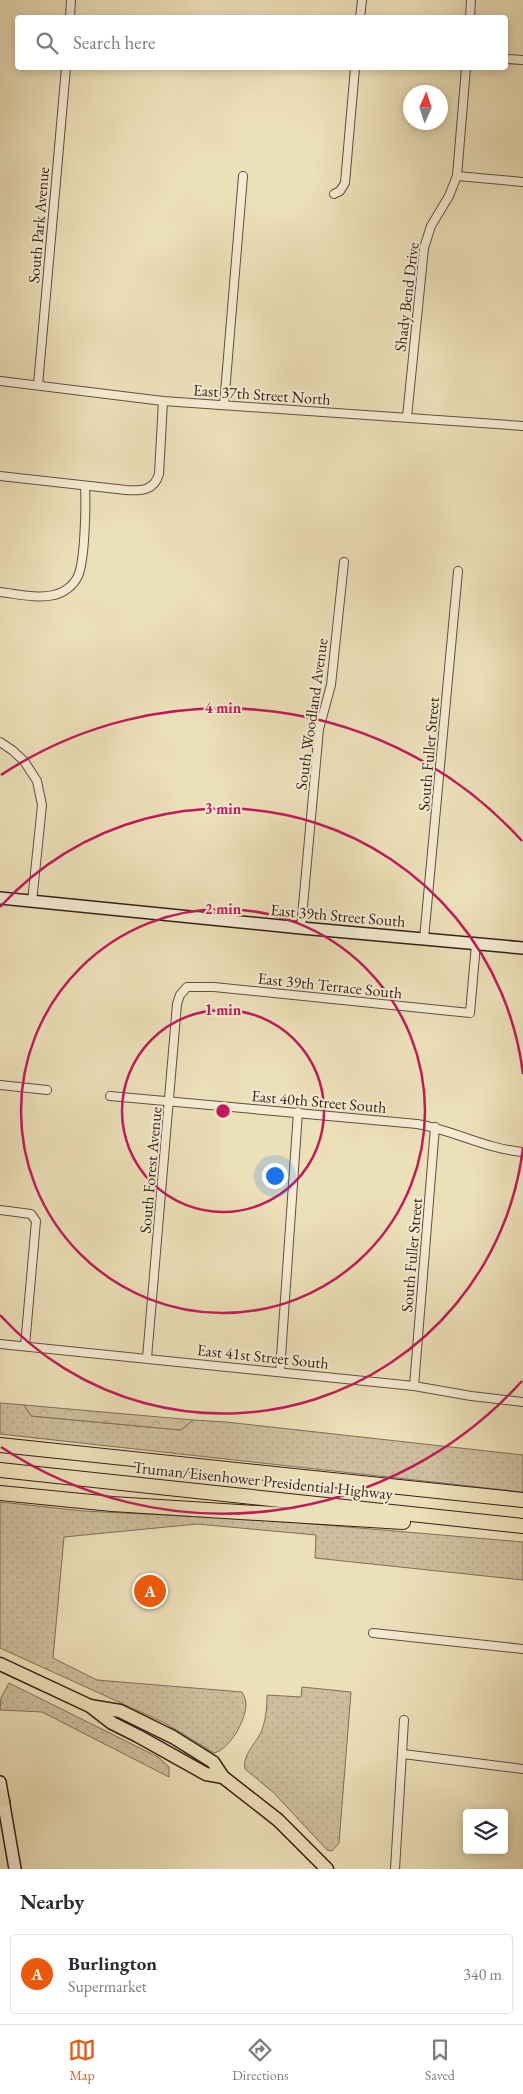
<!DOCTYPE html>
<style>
body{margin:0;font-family:"EB Garamond",serif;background:#f7f7f7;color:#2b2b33}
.controls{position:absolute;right:15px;bottom:15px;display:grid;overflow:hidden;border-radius:5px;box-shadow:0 2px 8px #0003}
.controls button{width:45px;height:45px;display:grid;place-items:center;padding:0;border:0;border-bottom:1px solid #e1e1e2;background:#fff;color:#2b2b33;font:25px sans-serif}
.compass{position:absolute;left:403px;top:85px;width:45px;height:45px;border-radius:50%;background:#fff;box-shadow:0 2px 8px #0003;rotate:3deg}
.you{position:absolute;left:274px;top:1175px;width:18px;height:18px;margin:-12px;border:4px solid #fff;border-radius:50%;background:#1a73e8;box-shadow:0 0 0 8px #1a73e833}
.badge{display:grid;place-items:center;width:32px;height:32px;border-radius:50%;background:#ea580c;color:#fff;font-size:16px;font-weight:700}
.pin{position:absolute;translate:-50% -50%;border:2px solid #fff;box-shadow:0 1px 5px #0006}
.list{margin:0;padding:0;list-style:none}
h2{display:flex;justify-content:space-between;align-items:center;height:65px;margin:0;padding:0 20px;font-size:21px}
h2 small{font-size:16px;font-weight:400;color:#7c7c81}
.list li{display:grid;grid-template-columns:32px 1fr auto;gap:15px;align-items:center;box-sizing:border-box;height:80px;margin:0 10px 10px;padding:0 10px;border:1px solid #e1e1e2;border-radius:5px}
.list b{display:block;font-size:19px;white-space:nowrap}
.list p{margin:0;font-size:16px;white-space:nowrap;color:#7c7c81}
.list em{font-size:16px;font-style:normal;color:#7c7c81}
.icon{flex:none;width:28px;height:28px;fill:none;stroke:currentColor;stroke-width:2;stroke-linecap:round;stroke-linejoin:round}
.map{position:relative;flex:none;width:523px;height:1869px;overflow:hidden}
.search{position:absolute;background:#fff;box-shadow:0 2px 8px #0003;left:15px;right:15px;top:15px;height:55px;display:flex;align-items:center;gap:12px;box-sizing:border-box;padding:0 18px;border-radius:5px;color:#7c7c81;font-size:19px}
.sheet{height:155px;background:#fff}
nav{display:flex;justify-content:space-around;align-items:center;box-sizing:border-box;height:70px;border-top:1px solid #e1e1e2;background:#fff;font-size:14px;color:#7c7c81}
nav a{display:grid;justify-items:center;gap:2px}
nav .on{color:#ea580c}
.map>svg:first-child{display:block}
</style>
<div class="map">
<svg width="523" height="1869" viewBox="0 0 523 1869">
<defs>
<pattern id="grass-dots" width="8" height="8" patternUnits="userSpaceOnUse" patternTransform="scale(1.25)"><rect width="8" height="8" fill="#cdbf9d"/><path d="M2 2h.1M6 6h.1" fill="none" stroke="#b1a486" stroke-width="1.8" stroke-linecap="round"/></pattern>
<pattern id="forest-crowns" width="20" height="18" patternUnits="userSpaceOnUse" patternTransform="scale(1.25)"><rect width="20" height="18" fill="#cdbf9d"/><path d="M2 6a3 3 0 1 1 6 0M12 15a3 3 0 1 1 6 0" fill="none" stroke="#b1a486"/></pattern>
</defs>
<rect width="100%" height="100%" fill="#ece0b9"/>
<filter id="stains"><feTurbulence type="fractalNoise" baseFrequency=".004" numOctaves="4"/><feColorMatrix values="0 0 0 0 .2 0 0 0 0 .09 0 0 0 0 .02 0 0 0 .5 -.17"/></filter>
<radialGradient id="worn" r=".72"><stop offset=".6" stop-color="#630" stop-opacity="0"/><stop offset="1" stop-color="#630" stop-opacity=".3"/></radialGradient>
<g fill="url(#grass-dots)" stroke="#816e5a">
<path d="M0 1403 24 1405 31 1416 181 1430 193 1420 226 1422 523 1455V1492L0 1434Z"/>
<path d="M0 1502 84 1511 266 1520 523 1542V1580L315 1558 316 1535 197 1524 64 1537 53 1658 97 1680 242 1692C244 1696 246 1700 246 1704 246 1720 230 1749 214 1753L165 1723 0 1648Z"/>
<path d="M9 1683 158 1757 169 1767V1777L42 1712 0 1710 1 1698Z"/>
<path d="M302 1687 351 1692 339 1843 332 1851 327 1850 274 1793 245 1769C242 1754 257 1743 262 1730 266 1718 267 1707 267 1695L301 1697Z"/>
</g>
<path fill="url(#forest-crowns)" stroke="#816e5a" d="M24 1405 193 1420 181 1430 31 1416Z"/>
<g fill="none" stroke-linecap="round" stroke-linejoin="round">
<defs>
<g id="street">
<path d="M70 18 71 0"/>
<path d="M360 18 362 0"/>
<path d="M470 18 471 0"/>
<path d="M506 59 523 60"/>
<path d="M457 176 523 182"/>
<path d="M334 194 340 191 345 183 355 68"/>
<path d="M0 381 163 401 523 426"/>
<path d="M38 385 66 68"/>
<path d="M224 405 243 176"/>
<path d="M407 417 424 248 431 226 449 196 457 176 466 68"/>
<path d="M0 476 126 490C141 491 154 491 159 474L163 401"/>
<path d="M0 592C17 594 38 599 54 595 64 593 74 585 78 576 85 561 86 505 85 487"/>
<path d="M0 742 12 750 24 761 37 781 42 805 32 902"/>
<path d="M301 928 319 729 331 685 344 562"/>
<path d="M424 939 458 571"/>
<path d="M0 1085 47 1090"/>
<path d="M110 1096 417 1124C453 1130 486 1149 523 1152"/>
<path d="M0 1210 31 1214 36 1221 25 1346"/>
<path d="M0 1344 414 1386 471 1396 523 1402"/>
<path d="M147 1358 177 1004 180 995 187 987H214L470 1013 476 944"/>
<path d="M280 1371 298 1112"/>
<path d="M414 1386 435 1127"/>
<path d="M373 1633 523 1649"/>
<path d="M403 1754 523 1769"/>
<path d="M395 1869 404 1720"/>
</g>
<g id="secondary">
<path d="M0 898 301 928 523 948"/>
<path d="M0 1782 15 1869"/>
</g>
<g id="primary">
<path d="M0 1664 90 1706 112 1723 138 1736 206 1774 223 1777"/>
<path d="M90 1706 120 1711 173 1737 213 1762 223 1777 278 1820 327 1869"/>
<path d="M0 1794 3 1801"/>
</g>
<g id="highway">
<path d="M0 1445 523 1500"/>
<path d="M0 1470 523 1526"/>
<path d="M0 1493 112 1504 403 1522"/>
</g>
</defs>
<use href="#street" stroke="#634e3f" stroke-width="10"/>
<use href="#secondary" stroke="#351e16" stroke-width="14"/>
<use href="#primary" stroke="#351e16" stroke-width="15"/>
<use href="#highway" stroke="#351e16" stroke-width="16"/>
<use href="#street" stroke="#f3ebd2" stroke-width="8"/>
<use href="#secondary" stroke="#f3ebd2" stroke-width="11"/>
<use href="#primary" stroke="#ece0b9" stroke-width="12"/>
<use href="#highway" stroke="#ece0b9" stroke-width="14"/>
</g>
<g fill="none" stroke="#c2185b" stroke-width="2.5">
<circle cx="223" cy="1111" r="101"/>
<circle cx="223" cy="1111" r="202"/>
<path d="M523 1148A302 302 0 0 1 0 1315M0 907A302 302 0 0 1 523 1074"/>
<path d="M522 1381A403 403 0 0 1 1 1447M1 775A403 403 0 0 1 522 841"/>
</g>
<g text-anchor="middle" stroke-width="4" stroke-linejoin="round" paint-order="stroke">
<g font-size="16" fill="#351e16" stroke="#f3ebd2">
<text transform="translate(38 225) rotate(-85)" y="6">South Park Avenue</text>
<text transform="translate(406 297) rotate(-83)" y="6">Shady Bend Drive</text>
<text transform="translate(262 394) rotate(4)" y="6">East 37th Street North</text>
<text transform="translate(311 714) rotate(-82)" y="6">South Woodland Avenue</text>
<text transform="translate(428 754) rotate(-85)" y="6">South Fuller Street</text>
<text transform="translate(338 915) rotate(5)" y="6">East 39th Street South</text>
<text transform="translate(330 985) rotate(6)" y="6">East 39th Terrace South</text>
<text transform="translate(319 1101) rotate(5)" y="6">East 40th Street South</text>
<text transform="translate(150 1170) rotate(-85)" y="6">South Forest Avenue</text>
<text transform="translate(411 1255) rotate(-85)" y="6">South Fuller Street</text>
<text transform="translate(263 1356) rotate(6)" y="6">East 41st Street South</text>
<text transform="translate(263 1480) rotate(6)" y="6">Truman/Eisenhower Presidential Highway</text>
</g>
</g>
<circle cx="223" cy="1111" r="8" fill="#c2185b" stroke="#f3ebd2" stroke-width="2.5"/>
<g font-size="15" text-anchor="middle" font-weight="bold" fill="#c2185b" stroke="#f3ebd2" stroke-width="4" stroke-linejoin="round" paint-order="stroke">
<text x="223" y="713">4 min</text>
<text x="223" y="814">3 min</text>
<text x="223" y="914">2 min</text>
<text x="223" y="1015">1 min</text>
</g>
<rect width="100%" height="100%" filter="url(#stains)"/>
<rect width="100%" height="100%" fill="url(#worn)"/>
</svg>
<div class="controls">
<button><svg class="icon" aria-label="layers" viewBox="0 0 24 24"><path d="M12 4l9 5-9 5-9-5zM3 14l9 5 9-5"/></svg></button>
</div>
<svg class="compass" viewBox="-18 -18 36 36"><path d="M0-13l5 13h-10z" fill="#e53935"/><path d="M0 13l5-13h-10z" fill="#7c7c81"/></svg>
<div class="you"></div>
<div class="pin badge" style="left:150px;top:1591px">A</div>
<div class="search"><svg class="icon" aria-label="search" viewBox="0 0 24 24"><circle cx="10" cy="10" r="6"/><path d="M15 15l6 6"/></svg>Search here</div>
</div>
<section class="sheet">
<h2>Nearby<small></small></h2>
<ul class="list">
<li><span class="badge">A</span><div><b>Burlington</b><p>Supermarket</p></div><em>340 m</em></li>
</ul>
</section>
<nav>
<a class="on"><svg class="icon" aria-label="map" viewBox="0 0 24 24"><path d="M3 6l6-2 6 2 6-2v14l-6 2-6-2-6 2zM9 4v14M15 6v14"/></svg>Map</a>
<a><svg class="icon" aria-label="directions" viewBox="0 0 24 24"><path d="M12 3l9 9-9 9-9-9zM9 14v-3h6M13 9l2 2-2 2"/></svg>Directions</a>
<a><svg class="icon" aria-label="saved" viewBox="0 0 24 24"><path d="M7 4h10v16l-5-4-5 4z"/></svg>Saved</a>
</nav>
